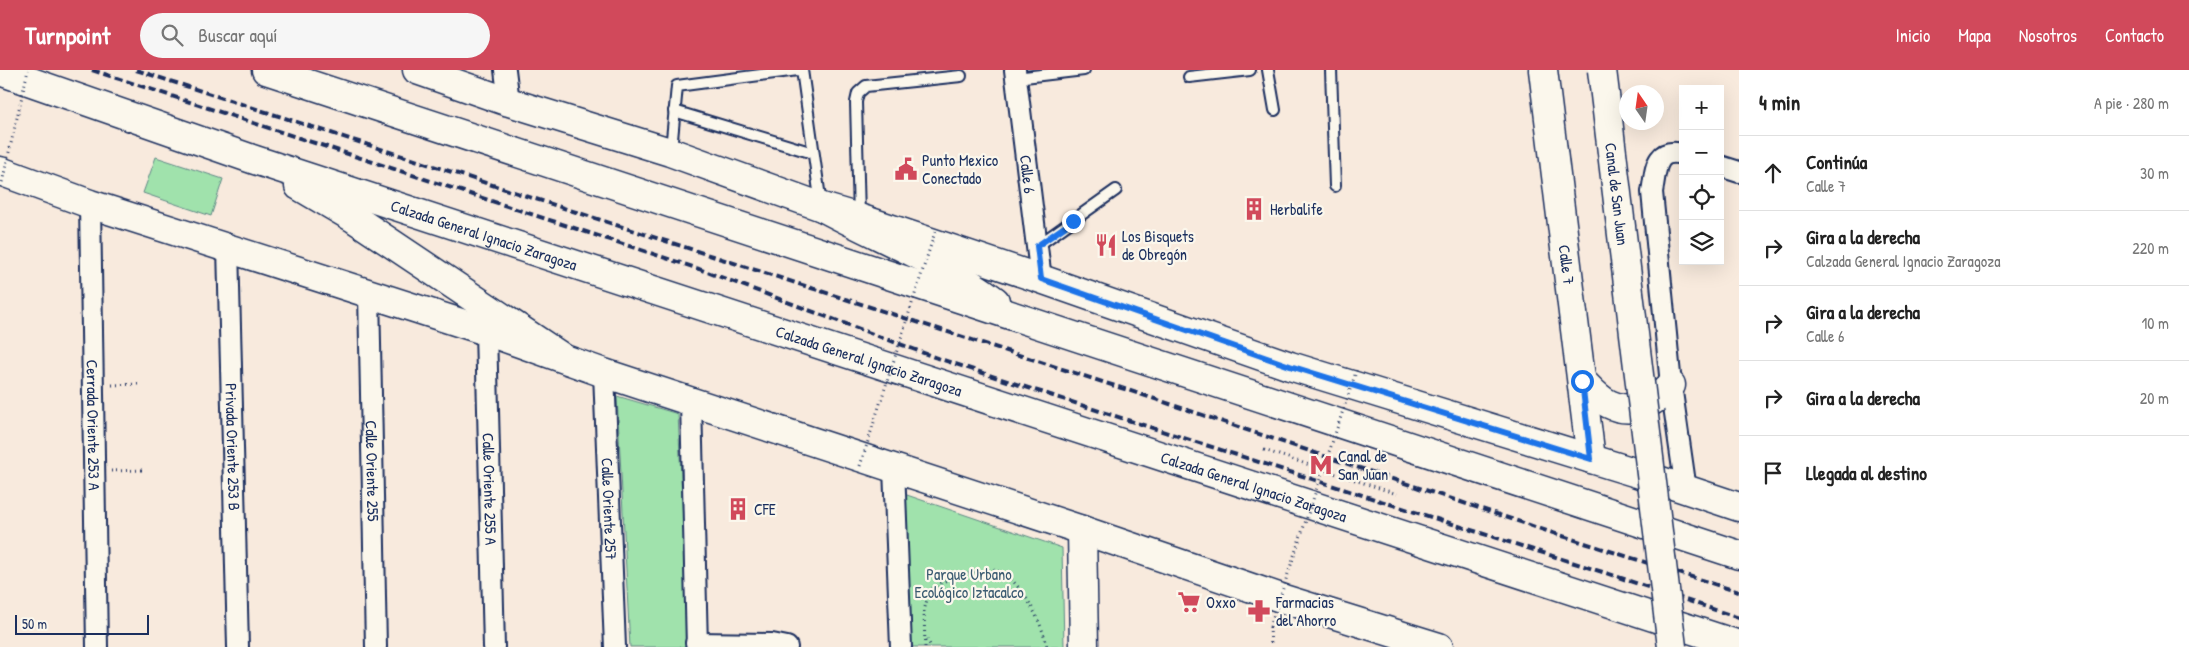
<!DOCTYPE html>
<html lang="es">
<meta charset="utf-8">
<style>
body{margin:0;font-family:"Patrick Hand",sans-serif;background:#f6f6f6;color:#222}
.controls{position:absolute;right:15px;top:15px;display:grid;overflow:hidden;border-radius:0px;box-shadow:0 5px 20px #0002}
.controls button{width:45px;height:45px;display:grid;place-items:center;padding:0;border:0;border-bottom:1px solid #e0e0e0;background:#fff;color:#222;font:25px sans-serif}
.compass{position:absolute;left:1619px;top:15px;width:45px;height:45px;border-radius:50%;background:#fff;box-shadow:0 5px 20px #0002;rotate:347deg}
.scale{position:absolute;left:15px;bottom:12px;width:134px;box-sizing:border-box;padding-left:5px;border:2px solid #1b2f5e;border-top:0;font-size:14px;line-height:18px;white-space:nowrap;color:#1b2f5e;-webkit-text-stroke:4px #fbf7ec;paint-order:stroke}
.stop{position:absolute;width:15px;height:15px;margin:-11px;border:4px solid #1a73e8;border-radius:50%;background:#fff}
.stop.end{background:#1a73e8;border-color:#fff;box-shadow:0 1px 5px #0008}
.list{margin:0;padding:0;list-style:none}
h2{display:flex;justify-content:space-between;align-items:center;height:65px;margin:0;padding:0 20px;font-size:21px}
h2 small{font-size:16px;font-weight:400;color:#767676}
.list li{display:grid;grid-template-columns:32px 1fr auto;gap:15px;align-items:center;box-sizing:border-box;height:75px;padding:0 20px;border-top:1px solid #e0e0e0}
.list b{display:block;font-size:19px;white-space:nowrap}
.list p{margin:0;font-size:16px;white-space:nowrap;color:#767676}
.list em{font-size:16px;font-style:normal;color:#767676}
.icon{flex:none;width:28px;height:28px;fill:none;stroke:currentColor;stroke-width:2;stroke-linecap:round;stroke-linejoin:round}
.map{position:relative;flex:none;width:1739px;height:577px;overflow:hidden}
header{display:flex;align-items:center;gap:30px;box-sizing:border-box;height:70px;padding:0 25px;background:#d1495b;color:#fff}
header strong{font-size:24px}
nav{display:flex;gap:28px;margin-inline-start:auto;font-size:18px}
.search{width:350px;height:45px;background:#f6f6f6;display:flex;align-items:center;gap:12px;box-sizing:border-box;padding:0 18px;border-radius:28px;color:#767676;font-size:19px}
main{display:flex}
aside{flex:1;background:#fff}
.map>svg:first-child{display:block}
</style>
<header>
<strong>Turnpoint</strong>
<div class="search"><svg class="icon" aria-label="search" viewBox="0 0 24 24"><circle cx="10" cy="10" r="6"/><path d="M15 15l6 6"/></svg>Buscar aquí</div>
<nav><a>Inicio</a><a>Mapa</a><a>Nosotros</a><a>Contacto</a></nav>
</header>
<main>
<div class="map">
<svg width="1739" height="577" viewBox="0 0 1739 577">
<rect width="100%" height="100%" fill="#f8eadd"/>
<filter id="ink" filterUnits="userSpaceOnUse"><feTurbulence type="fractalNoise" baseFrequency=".02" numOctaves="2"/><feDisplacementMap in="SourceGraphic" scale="10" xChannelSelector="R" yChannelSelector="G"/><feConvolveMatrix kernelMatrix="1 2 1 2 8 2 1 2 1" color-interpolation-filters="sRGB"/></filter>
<g filter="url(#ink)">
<g fill="#a0e2ac" stroke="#5e8885">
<path d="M156 87 223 109 211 146 143 123Z"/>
<path d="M617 326 678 344 689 577H630Z"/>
<path d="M901 423 1062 478 1064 577H907Z"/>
</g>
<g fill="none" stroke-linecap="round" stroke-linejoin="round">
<defs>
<g id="lane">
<path d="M802 0 821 135"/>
<path d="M1268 0 1275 40"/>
<path d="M1331 0 1335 116"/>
<path d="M1189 7 1250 0"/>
<path d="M1016 8 1084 0"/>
<path d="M674 41 813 83"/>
<path d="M671 80 677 16 798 0"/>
<path d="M859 147 856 32 858 23 866 16 961 6"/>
<path d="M1037 176 1116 120"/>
</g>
<g id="street">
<path d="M505 0 509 32"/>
<path id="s1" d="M1015 0 1041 209"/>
<path d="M1683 84C1654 77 1656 101 1652 122L1671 315 1686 420"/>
<path d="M1720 96 1739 102"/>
<path id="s2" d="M90 134 97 577"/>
<path id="s3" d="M228 177 238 577"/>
<path id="s4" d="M369 223 376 577"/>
<path id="s5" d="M486 261 494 577"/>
<path id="s6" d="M604 303 615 577"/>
<path d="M691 332 697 577"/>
<path d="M894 398 901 577"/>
<path d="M696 573 772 574 787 577"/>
</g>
<g id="secondary">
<path d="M417 0 509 32 670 82 822 137 859 148 1041 209 1290 296 1637 403 1739 437"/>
<path id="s7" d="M1543 0 1591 389"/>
<path d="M0 101 90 134 486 261 604 303 1082 460 1284 529 1439 577"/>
<path d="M1582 311C1590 319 1598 329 1609 334 1633 346 1656 332 1671 315"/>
<path d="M1082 460 1084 577"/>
</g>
<g id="highway">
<path d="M266 0 1739 485"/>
<path id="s8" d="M0 1 255 90 1739 575"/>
<path d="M299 116 355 149 560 286"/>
<path d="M822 137C879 168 943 192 995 231"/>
</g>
</defs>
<use href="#lane" stroke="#1b2f5e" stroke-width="14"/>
<use href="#street" stroke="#1b2f5e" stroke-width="24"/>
<use href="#secondary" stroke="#1b2f5e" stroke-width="31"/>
<use href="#highway" stroke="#1b2f5e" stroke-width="31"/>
<g stroke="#1b2f5e" stroke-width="3" stroke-dasharray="1 4" stroke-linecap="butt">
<path d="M112 315 138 314"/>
<path d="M1264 380 1397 424"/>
<path d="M111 401 143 400"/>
<path d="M1270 557 1271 577"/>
<path d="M927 569 931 577"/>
<path d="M925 577 924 541 929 522C938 512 950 509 963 505 973 502 983 499 994 500 1019 504 1043 554 1047 577"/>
</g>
<use href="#lane" stroke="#fbf7ec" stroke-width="10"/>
<use href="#street" stroke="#fbf7ec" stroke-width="20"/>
<use href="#secondary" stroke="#fbf7ec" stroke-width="28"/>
<use href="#highway" stroke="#fbf7ec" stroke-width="28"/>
<g stroke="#1b2f5e" stroke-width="4" stroke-dasharray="8 4" stroke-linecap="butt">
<path d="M92 0 699 199 937 288 1090 338 1612 505 1739 548"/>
<path d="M136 0 1146 326 1550 462 1739 522"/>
</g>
<defs>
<g id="primary-bridge">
<path id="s9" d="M1602 0 1672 577"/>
</g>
</defs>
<use href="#primary-bridge" stroke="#1b2f5e" stroke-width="31" stroke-linecap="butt"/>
<g stroke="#1b2f5e" stroke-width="3" stroke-dasharray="1 4" stroke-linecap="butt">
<path d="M1 117 28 0"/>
<path d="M860 396 935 162"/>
<path d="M1270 557 1357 299"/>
</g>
<use href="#primary-bridge" stroke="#fbf7ec" stroke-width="28"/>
</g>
</g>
<g fill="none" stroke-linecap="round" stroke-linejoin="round" filter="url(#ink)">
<path stroke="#1a73e8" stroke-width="6" d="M1073 151 1037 176 1041 209 1290 296 1591 389 1582 311"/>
</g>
<defs>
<symbol id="civic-bare" viewBox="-9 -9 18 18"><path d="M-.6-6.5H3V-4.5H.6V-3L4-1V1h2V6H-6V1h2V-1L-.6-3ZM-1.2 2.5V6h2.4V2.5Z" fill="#d1495b" stroke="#fbf7ec" stroke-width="2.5" paint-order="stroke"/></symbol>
<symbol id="building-bare" viewBox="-9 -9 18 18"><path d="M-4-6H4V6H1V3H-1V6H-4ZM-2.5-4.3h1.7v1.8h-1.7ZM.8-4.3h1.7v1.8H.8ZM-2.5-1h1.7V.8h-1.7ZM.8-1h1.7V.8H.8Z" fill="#d1495b" stroke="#fbf7ec" stroke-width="2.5" paint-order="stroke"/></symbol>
<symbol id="restaurant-bare" viewBox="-9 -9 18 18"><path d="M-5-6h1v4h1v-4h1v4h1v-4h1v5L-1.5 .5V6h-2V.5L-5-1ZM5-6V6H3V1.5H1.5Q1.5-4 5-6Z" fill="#d1495b" stroke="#fbf7ec" stroke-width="2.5" paint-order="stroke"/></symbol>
<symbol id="metro-bare" viewBox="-9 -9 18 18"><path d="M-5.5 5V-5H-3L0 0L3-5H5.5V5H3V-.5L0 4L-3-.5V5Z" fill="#d1495b" stroke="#fbf7ec" stroke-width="2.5" paint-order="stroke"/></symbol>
<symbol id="supermarket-bare" viewBox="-9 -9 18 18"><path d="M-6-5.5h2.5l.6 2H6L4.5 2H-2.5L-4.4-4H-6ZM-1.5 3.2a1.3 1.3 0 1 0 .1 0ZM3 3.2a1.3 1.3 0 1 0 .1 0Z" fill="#d1495b" stroke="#fbf7ec" stroke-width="2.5" paint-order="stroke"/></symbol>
<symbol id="pharmacy-bare" viewBox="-9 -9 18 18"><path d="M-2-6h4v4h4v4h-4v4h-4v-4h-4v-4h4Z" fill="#d1495b" stroke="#fbf7ec" stroke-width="2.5" paint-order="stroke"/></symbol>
</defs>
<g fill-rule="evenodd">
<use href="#civic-bare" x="890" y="83" width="32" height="32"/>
<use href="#building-bare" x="1238" y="123" width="32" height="32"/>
<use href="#restaurant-bare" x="1090" y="159" width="32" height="32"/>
<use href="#metro-bare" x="1305" y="379" width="32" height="32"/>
<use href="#building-bare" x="722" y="423" width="32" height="32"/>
<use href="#supermarket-bare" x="1173" y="516" width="32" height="32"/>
<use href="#pharmacy-bare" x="1243" y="525" width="32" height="32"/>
</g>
<g text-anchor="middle" stroke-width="4.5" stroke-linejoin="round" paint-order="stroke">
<g font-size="16" fill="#1b2f5e" stroke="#fbf7ec" text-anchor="start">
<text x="922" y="96">Punto Mexico<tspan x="922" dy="18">Conectado</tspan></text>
<text x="1270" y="145">Herbalife</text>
<text x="1122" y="172">Los Bisquets<tspan x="1122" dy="18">de Obregón</tspan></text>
<text x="1338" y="392">Canal de<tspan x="1338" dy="18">San Juan</tspan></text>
<text x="754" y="445">CFE</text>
<text x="1206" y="538">Oxxo</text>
<text x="1276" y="538">Farmacias<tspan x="1276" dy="18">del Ahorro</tspan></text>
</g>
<g font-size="16" fill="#1b2f5e" stroke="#fbf7ec">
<text dy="6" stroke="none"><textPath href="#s1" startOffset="105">Calle 6</textPath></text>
<text dy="6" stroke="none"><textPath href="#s9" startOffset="125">Canal de San Juan</textPath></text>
<text dy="6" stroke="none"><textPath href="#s8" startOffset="511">Calzada General Ignacio Zaragoza</textPath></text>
<text dy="6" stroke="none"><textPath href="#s7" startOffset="196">Calle 7</textPath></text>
<text dy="6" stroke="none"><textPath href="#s8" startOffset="916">Calzada General Ignacio Zaragoza</textPath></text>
<text dy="6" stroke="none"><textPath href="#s2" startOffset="221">Cerrada Oriente 253 A</textPath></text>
<text dy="6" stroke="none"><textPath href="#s3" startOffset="200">Privada Oriente 253 B</textPath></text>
<text dy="6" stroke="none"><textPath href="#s4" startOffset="178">Calle Oriente 255</textPath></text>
<text dy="6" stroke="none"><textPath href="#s8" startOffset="1321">Calzada General Ignacio Zaragoza</textPath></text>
<text dy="6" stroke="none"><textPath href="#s5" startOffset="158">Calle Oriente 255 A</textPath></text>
<text dy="6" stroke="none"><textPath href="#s6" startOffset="136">Calle Oriente 257</textPath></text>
</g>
<g font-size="16" fill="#3c5c72" stroke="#fbf7ec">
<text x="969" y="510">Parque Urbano<tspan x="969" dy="18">Ecológico Iztacalco</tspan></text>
</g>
</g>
</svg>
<div class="controls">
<button>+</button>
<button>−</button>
<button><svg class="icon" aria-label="locate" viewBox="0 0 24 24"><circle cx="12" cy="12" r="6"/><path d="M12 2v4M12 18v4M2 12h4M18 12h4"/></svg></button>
<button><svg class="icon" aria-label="layers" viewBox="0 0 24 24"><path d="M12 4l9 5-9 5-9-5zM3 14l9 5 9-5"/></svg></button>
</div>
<svg class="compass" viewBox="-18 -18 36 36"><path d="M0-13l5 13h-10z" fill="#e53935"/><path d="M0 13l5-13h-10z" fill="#767676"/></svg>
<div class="scale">50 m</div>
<div class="stop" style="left:1582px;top:311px"></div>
<div class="stop end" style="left:1073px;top:151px"></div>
</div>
<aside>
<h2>4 min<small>A pie · 280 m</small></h2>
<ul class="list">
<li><svg class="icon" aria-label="ahead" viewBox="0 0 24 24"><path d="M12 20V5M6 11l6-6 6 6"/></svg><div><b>Continúa</b><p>Calle 7</p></div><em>30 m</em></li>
<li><svg class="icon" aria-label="right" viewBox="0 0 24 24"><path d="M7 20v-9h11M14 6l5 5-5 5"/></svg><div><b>Gira a la derecha</b><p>Calzada General Ignacio Zaragoza</p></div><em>220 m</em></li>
<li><svg class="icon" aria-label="right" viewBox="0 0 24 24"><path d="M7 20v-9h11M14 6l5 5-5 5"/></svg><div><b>Gira a la derecha</b><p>Calle 6</p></div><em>10 m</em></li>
<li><svg class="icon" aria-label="right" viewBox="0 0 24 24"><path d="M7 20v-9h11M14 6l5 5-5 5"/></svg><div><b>Gira a la derecha</b></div><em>20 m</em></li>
<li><svg class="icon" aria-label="arrive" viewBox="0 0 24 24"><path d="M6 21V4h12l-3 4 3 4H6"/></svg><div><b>Llegada al destino</b></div></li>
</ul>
</aside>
</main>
